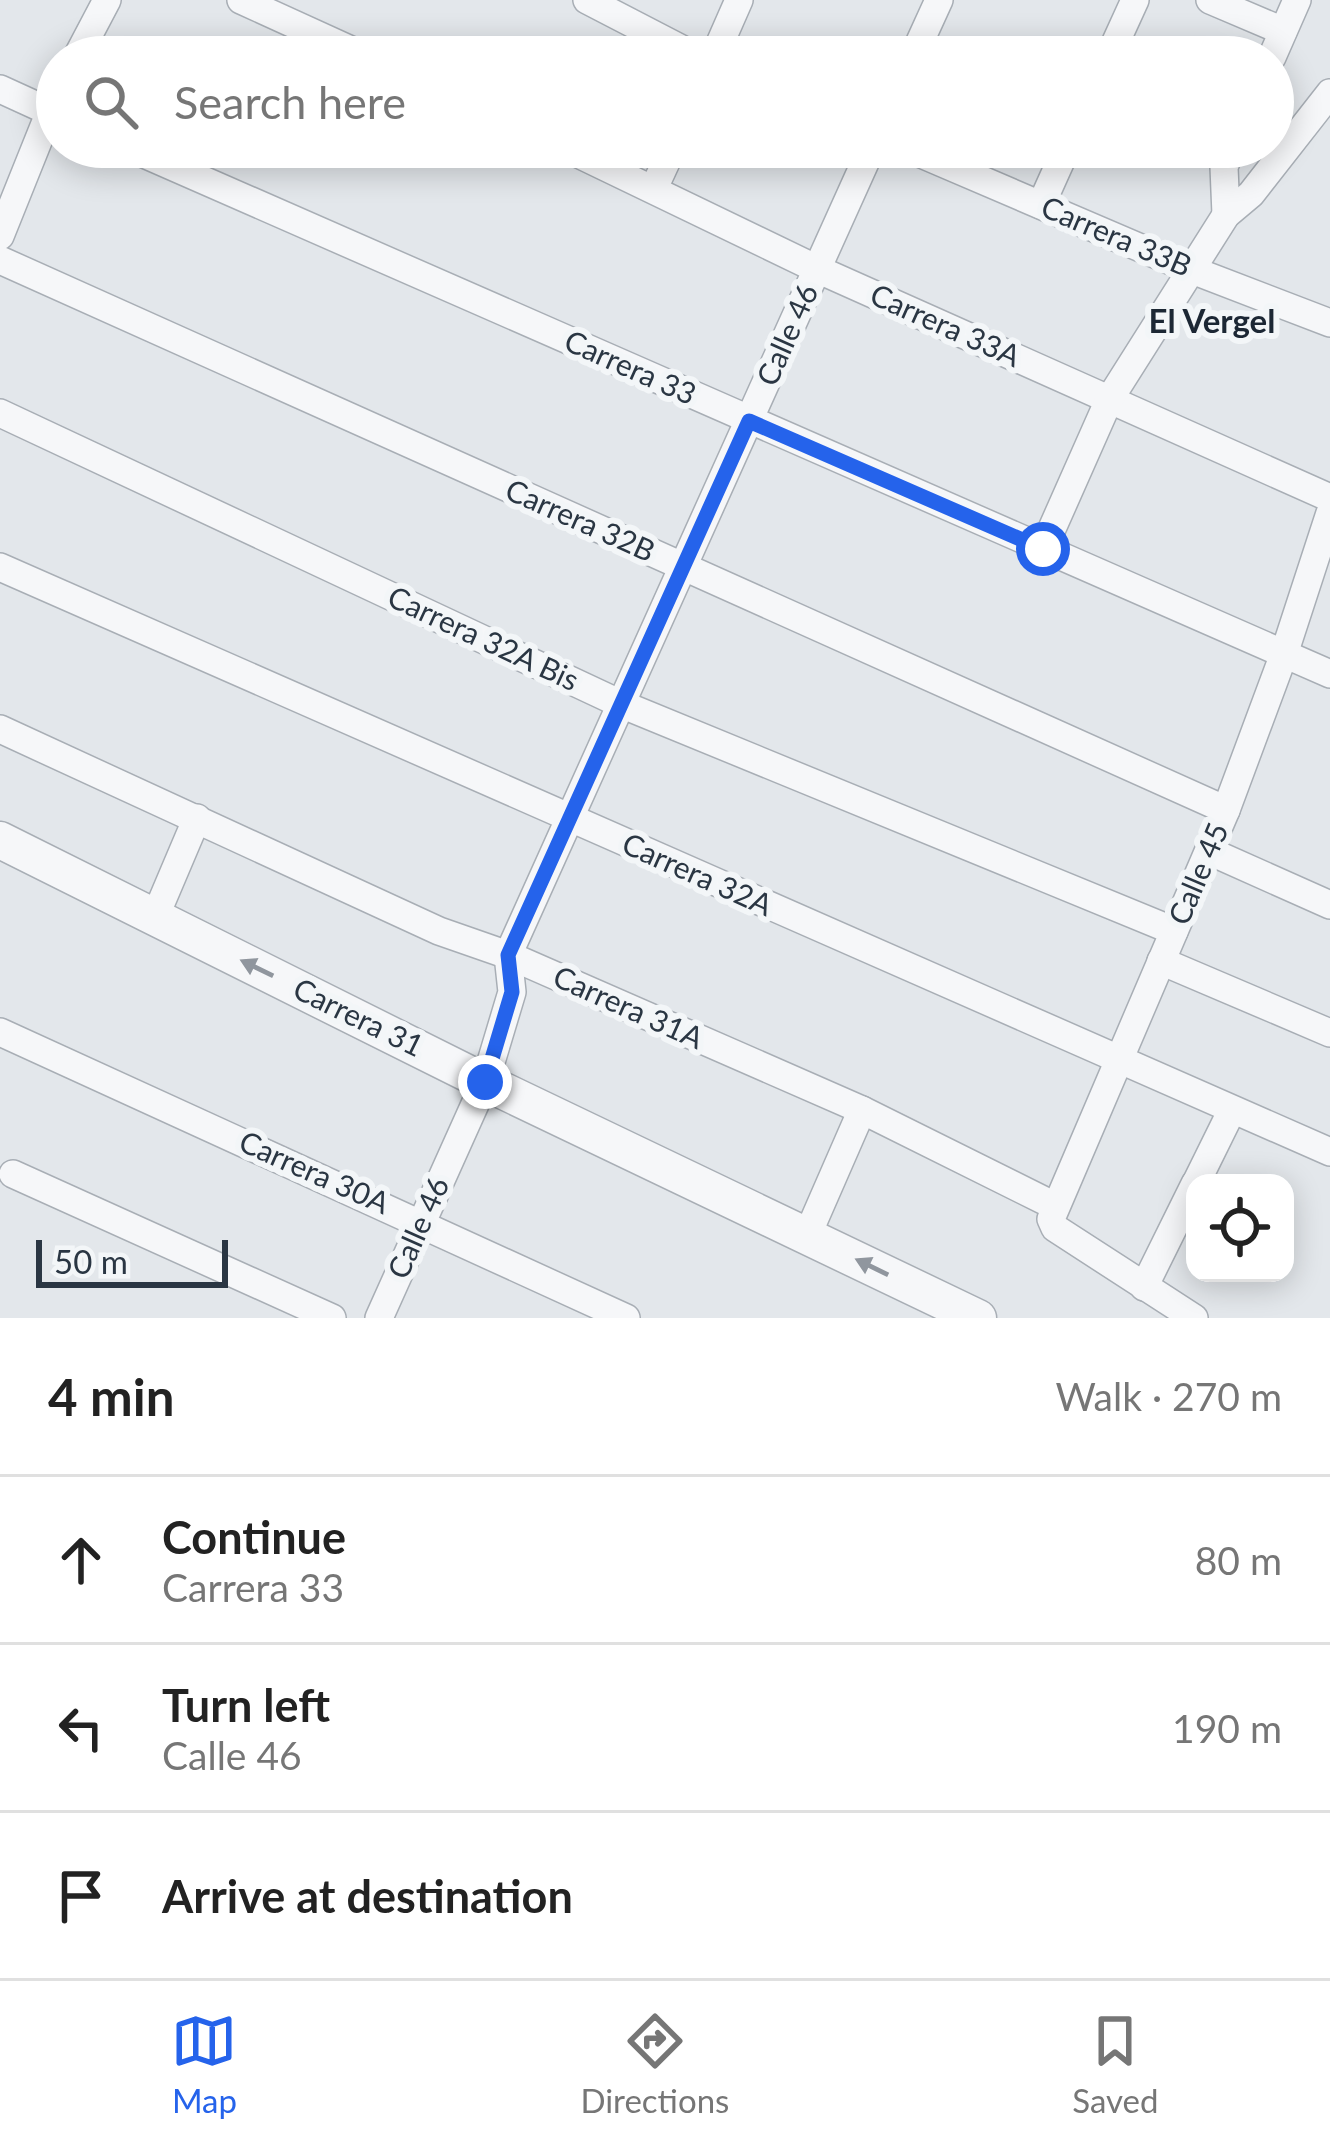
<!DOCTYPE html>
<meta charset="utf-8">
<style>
body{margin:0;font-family:Lato,sans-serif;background:#f6f6f6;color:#222}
.controls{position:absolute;right:36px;bottom:36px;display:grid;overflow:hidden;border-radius:24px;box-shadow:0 6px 30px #0003}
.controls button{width:108px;height:108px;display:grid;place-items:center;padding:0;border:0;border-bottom:3px solid #e0e0e0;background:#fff;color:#222;font:60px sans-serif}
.scale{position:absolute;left:36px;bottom:30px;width:192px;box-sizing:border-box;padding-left:12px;border:6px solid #2a3643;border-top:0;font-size:33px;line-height:42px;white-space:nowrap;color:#2a3643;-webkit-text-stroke:9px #f3f6f8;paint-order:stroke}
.stop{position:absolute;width:36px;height:36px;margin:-27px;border:9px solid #2563eb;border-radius:50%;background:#fff}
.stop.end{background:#2563eb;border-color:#fff;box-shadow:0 3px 12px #0008}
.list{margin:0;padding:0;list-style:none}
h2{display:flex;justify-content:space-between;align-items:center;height:156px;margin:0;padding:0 48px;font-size:51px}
h2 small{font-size:39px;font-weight:400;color:#767676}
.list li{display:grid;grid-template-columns:78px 1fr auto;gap:36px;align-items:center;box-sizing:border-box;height:168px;padding:0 48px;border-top:3px solid #e0e0e0}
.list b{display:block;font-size:45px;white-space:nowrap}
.list p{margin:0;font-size:39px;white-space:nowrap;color:#767676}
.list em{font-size:39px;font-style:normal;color:#767676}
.icon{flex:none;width:66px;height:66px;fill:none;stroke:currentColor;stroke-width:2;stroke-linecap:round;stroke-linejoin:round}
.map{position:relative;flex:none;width:1330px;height:1318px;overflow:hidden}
.search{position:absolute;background:#fff;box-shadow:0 6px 30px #0003;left:36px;right:36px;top:36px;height:132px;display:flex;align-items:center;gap:30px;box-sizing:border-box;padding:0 42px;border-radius:66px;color:#767676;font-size:45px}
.sheet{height:660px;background:#fff}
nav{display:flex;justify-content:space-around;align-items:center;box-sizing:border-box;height:168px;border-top:3px solid #e0e0e0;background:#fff;font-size:33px;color:#767676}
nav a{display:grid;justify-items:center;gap:6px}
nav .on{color:#2563eb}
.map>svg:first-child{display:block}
</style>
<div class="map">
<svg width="1330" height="1318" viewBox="0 0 1330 1318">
<rect width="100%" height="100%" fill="#e3e7eb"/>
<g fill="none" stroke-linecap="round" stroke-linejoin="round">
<defs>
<g id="minor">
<path d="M241 0 366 57"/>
<path d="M587 0 697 57"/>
<path d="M1210 0 1283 31"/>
<path d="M77 57 107 0"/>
<path d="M714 57 739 0"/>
<path d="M913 57 939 0"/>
<path d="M1109 57 1135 0"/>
<path d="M1272 57 1297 0"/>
<path d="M0 89 57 115"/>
<path d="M128 147 1330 674"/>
<path d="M564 147 817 269 1330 498"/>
<path d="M905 147 1192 270 1330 323"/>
<path d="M654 188 673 147"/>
<path d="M1041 205 1067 147"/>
<path d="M1226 215 1224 167 1232 147"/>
<path d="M0 236 57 94"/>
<path d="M0 260 1226 810"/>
<path d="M0 413 621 704 1174 931"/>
<path d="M1043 549 1109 400 1226 215 1251 194 1330 93"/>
<path d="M0 567 1330 1152"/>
<path d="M0 729 439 931 508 955 862 1110 1055 1206"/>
<path d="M1209 851 1330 905"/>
<path d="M155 917 197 818"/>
<path d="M1161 961 1330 1033"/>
<path d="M0 1032 626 1318"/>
<path d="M13 1174 332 1318"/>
<path d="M1196 1183 1232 1110"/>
<path d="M807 1236 862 1110"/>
<path d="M1144 1287 1195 1184"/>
<path d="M379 1318 485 1082 512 992 508 955 872 147"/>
<path d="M1194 1318 1055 1228 1051 1219 1226 810 1284 654 1330 513"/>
</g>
<path id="tertiary" d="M0 840 485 1082 978 1318"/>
</defs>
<use href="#minor" stroke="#a8aeb5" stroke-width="30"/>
<use href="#tertiary" stroke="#a8aeb5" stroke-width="39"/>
<use href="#minor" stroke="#f6f7f9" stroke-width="27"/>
<use href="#tertiary" stroke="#f6f7f9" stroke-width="36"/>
</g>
<defs><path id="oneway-solid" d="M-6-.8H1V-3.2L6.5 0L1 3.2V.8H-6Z" transform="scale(3)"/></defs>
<g fill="#90969e">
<use href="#oneway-solid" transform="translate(257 968) rotate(-154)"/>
<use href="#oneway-solid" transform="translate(872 1267) rotate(-154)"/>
</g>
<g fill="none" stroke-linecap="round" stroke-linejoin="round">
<path stroke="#2563eb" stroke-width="15" d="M485 1082 512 992 508 955 749 421 1043 549"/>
</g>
<g text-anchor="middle" stroke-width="12" stroke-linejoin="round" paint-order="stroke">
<g font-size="30" fill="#2a3643" stroke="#f3f6f8">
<text transform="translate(1116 237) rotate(23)" y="10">Carrera 33B</text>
<text transform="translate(945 326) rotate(24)" y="10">Carrera 33A</text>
<text transform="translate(788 335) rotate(-66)" y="10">Calle 46</text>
<text transform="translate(630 368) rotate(24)" y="10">Carrera 33</text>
<text transform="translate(580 521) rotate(24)" y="10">Carrera 32B</text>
<text transform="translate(483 639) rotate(25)" y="10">Carrera 32A Bis</text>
<text transform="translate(1199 874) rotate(-67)" y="10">Calle 45</text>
<text transform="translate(697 875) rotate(24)" y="10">Carrera 32A</text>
<text transform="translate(628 1008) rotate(24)" y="10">Carrera 31A</text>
<text transform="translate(358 1018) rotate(26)" y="10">Carrera 31</text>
<text transform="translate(314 1173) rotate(24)" y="10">Carrera 30A</text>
<text transform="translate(419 1228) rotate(-66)" y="10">Calle 46</text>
</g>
<g font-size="33" font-weight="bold" fill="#1c2734" stroke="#f3f6f8">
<text x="1212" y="333">El Vergel</text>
</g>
</g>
</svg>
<div class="controls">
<button><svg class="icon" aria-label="locate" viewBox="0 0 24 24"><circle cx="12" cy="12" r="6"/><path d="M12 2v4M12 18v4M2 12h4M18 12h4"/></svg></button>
</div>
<div class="scale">50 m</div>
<div class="stop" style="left:1043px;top:549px"></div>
<div class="stop end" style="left:485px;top:1082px"></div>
<div class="search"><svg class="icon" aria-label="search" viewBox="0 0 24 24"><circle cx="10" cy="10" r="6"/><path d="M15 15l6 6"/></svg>Search here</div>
</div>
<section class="sheet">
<h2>4 min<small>Walk · 270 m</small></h2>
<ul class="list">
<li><svg class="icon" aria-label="ahead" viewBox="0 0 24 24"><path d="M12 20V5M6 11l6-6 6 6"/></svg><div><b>Continue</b><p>Carrera 33</p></div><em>80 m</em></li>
<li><svg class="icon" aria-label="left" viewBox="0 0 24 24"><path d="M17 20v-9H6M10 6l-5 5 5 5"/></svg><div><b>Turn left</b><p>Calle 46</p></div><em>190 m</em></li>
<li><svg class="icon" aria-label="arrive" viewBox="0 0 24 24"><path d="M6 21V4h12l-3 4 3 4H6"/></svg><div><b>Arrive at destination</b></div></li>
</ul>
</section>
<nav>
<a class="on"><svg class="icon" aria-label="map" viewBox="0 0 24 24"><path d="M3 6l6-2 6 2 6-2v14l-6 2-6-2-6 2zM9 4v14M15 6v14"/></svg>Map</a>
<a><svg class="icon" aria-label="directions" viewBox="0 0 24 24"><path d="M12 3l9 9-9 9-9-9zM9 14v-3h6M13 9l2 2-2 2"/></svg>Directions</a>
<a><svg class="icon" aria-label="saved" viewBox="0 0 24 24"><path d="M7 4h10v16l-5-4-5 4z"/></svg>Saved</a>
</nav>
